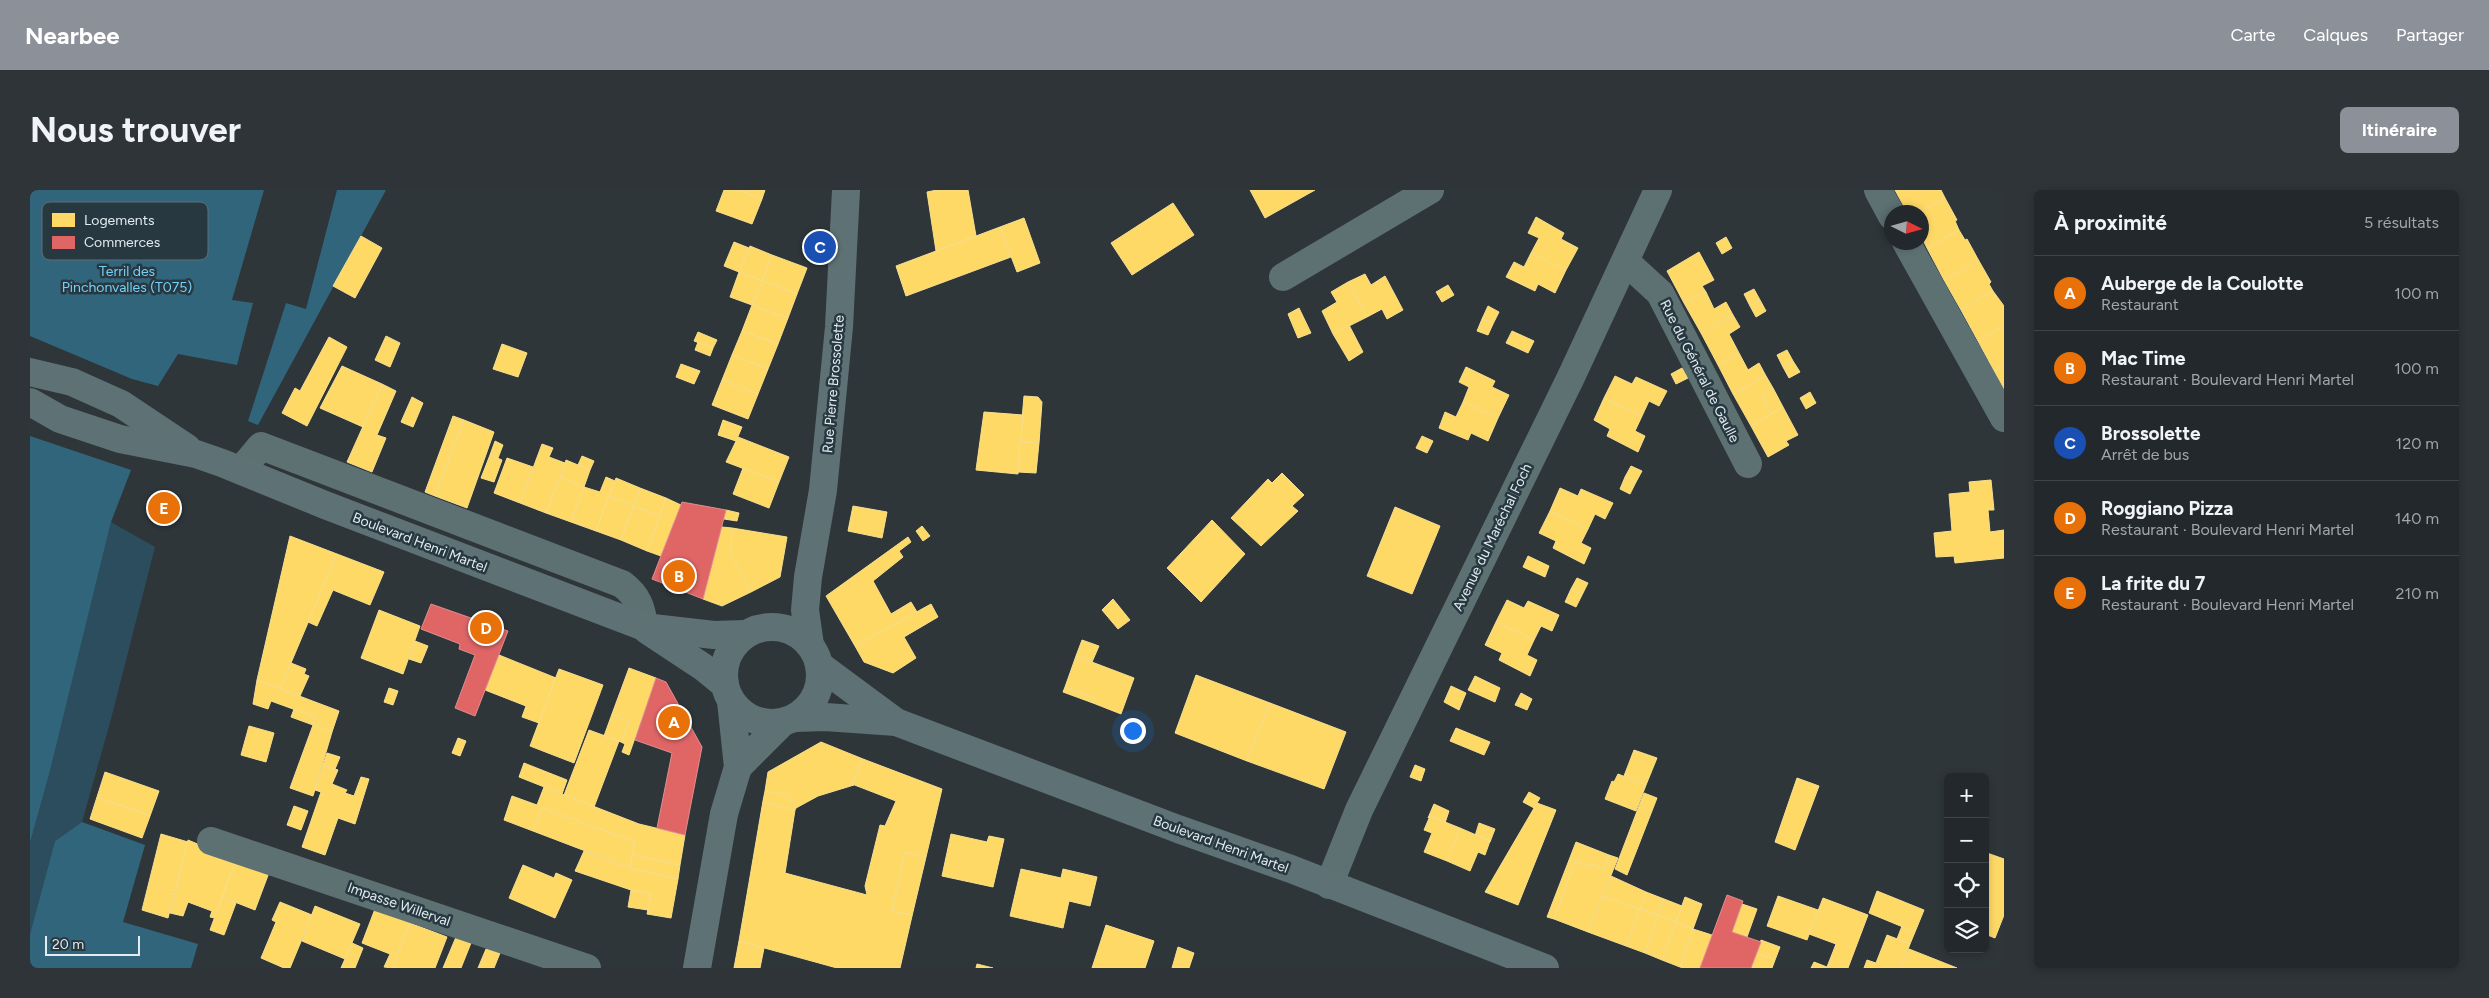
<!DOCTYPE html>
<html lang="fr">
<meta charset="utf-8">
<style>
body{margin:0;font-family:Figtree,sans-serif;background:#2e3438;color:#f1f3f6}
.controls{position:absolute;right:15px;bottom:15px;display:grid;overflow:hidden;border-radius:8px;box-shadow:0 2px 8px #0003}
.controls button{width:45px;height:45px;display:grid;place-items:center;padding:0;border:0;border-bottom:1px solid #3f4448;background:#22282c;color:#f1f3f6;font:25px sans-serif}
.compass{position:absolute;left:1854px;top:15px;width:45px;height:45px;border-radius:50%;background:#22282c;box-shadow:0 2px 8px #0003;rotate:95deg}
.scale{position:absolute;left:15px;bottom:12px;width:95px;box-sizing:border-box;padding-left:5px;border:2px solid #e2ecf1;border-top:0;font-size:14px;line-height:18px;white-space:nowrap;color:#e2ecf1;-webkit-text-stroke:4px #283840;paint-order:stroke}
.you{position:absolute;left:1102px;top:540px;width:18px;height:18px;margin:-12px;border:4px solid #fff;border-radius:50%;background:#1a73e8;box-shadow:0 0 0 8px #1a73e833}
.badge{display:grid;place-items:center;width:32px;height:32px;border-radius:50%;background:#8c9099;color:#fff;font-size:16px;font-weight:700}
.pin{position:absolute;translate:-50% -50%;border:2px solid #fff;box-shadow:0 1px 5px #0006}
.list{margin:0;padding:0;list-style:none}
h2{display:flex;justify-content:space-between;align-items:center;height:65px;margin:0;padding:0 20px;font-size:21px}
h2 small{font-size:16px;font-weight:400;color:#a2a6a9}
.list li{display:grid;grid-template-columns:32px 1fr auto;gap:15px;align-items:center;box-sizing:border-box;height:75px;padding:0 20px;border-top:1px solid #3f4448}
.list b{display:block;font-size:19px;white-space:nowrap}
.list p{margin:0;font-size:16px;white-space:nowrap;color:#a2a6a9}
.list em{font-size:16px;font-style:normal;color:#a2a6a9}
.icon{flex:none;width:28px;height:28px;fill:none;stroke:currentColor;stroke-width:2;stroke-linecap:round;stroke-linejoin:round}
.map{position:relative;flex:none;width:1974px;height:778px;overflow:hidden;border-radius:8px}
header{display:flex;align-items:center;gap:30px;box-sizing:border-box;height:70px;padding:0 25px;background:#8c9099;color:#fff}
header strong{font-size:24px}
nav{display:flex;gap:28px;margin-inline-start:auto;font-size:18px}
.intro{display:flex;align-items:center;justify-content:space-between;box-sizing:border-box;height:120px;padding:0 30px}
h1{margin:0;font-size:35px}
.button{padding:12px 22px;border-radius:8px;background:#8c9099;color:#fff;font-size:18px;font-weight:700}
main{display:flex;gap:30px;padding:0 30px}
aside{flex:1;background:#22282c;border-radius:8px;box-shadow:0 2px 8px #0003}
.map>svg:first-child{display:block}
</style>
<header>
<strong>Nearbee</strong>
<nav><a>Carte</a><a>Calques</a><a>Partager</a></nav>
</header>
<div class="intro"><h1>Nous trouver</h1><a class="button">Itinéraire</a></div>
<main>
<div class="map">
<svg width="1974" height="778" viewBox="0 0 1974 778">
<rect width="100%" height="100%" fill="#2e363a"/>
<path fill="#2b4d5d" d="M81 332 125 357 81 529 52 632 25 651 0 744V653L20 581Z"/>
<g fill="#31657c">
<path d="M0 0H234L202 110 223 113 207 175 148 164 128 196 102 189 0 146Z"/>
<path d="M307 0H356L228 235 218 231 256 113 276 119Z"/>
<path d="M0 246 101 280 81 332 20 581 0 653Z"/>
<path d="M52 632 115 655 93 732 168 754 161 778H0V744L25 651Z"/>
</g>
<g fill="#ffd966" stroke="#f6df90">
<path d="M694 0H708L732 9 722 34 686 21Z"/>
<path d="M708 0H735L732 9Z"/>
<path d="M907 0H938L946 46 906 61 897 2Z"/>
<path d="M1220 0H1285L1235 28Z"/>
<path d="M1865 0H1911L1915 8 1889 22H1877Z"/>
<path d="M1915 8 1927 30 1925 31 1929 40 1897 58 1892 48V22H1889Z"/>
<path d="M1143 13 1164 45 1102 85 1081 53Z"/>
<path d="M1506 27 1534 43 1531 49 1548 58 1536 80 1501 63 1509 48 1498 43Z"/>
<path d="M994 28 1010 73 987 82 970 37Z"/>
<path d="M970 37 981 67 876 106 866 76Z"/>
<path d="M1929 40 1935 50 1937 49 1949 71 1914 90 1897 58Z"/>
<path d="M331 46 352 58 325 108 303 96Z"/>
<path d="M1696 47 1702 58 1692 64 1686 53Z"/>
<path d="M704 52 719 58 709 82 694 76Z"/>
<path d="M720 56 742 65 732 91 709 82Z"/>
<path d="M1669 62 1684 90 1672 96 1676 102 1654 113 1637 81Z"/>
<path d="M1501 63 1536 80 1525 103 1508 94 1505 101 1476 87 1484 72 1494 77Z"/>
<path d="M742 65 777 78 767 104 732 91Z"/>
<path d="M1949 71 1961 92 1959 94 1963 101 1931 120 1914 90Z"/>
<path d="M709 82 732 91 722 115 700 107Z"/>
<path d="M1335 84 1341 95 1355 86 1373 120 1357 129 1352 119 1337 127 1318 92Z"/>
<path d="M732 91 767 104 758 128 722 115Z"/>
<path d="M1318 92 1337 127 1303 144 1292 121 1307 112 1301 102Z"/>
<path d="M1418 95 1424 105 1412 112 1406 102Z"/>
<path d="M1724 99 1730 110 1720 116 1714 104Z"/>
<path d="M1963 101 1974 116V136L1948 151 1931 120Z"/>
<path d="M1676 102 1684 119 1696 112 1703 125 1671 143 1654 113Z"/>
<path d="M1730 110 1736 121 1726 127 1720 116Z"/>
<path d="M722 115 758 128 748 154 712 141Z"/>
<path d="M1458 116 1469 122 1463 134 1452 129Z"/>
<path d="M1269 118 1281 143 1268 148 1258 124Z"/>
<path d="M1703 125 1710 137 1699 144 1709 163 1688 175 1671 143Z"/>
<path d="M1452 129 1463 134 1458 145 1447 141Z"/>
<path d="M1319 135 1333 162 1319 171 1303 144Z"/>
<path d="M1974 136V175L1964 181 1948 151Z"/>
<path d="M712 141 748 154 738 179 702 165Z"/>
<path d="M1482 141 1504 151 1498 163 1476 153Z"/>
<path d="M668 142 687 150 683 158 664 151Z"/>
<path d="M356 146 370 153 360 177 345 170Z"/>
<path d="M299 147 317 157 277 236 252 223 265 198 270 201Z"/>
<path d="M668 152 683 158 680 166 665 160Z"/>
<path d="M472 154 497 163 488 187 463 179Z"/>
<path d="M1757 160 1763 171 1753 177 1747 165Z"/>
<path d="M1709 163 1718 180 1729 173 1736 186 1703 204 1688 175Z"/>
<path d="M702 165 738 179 728 204 692 190Z"/>
<path d="M1763 171 1770 182 1759 188 1753 177Z"/>
<path d="M651 174 670 181 664 194 646 187Z"/>
<path d="M1974 175V199L1964 181Z"/>
<path d="M312 176 352 194 333 237 290 218Z"/>
<path d="M1436 177 1465 191 1462 197 1479 205 1468 228 1433 212 1439 197 1429 192Z"/>
<path d="M1652 178 1658 188 1646 194 1641 184Z"/>
<path d="M1585 186 1602 194 1606 187 1637 201 1629 216 1619 211 1612 226 1574 208Z"/>
<path d="M1736 186 1743 198 1732 205 1742 224 1721 236 1703 204Z"/>
<path d="M692 190 728 204 718 229 682 215Z"/>
<path d="M352 194 366 201 347 245 356 248 342 282 317 272Z"/>
<path d="M1743 198 1753 217 1742 224 1732 205Z"/>
<path d="M1780 202 1786 213 1776 219 1770 208Z"/>
<path d="M994 206 1008 207 1012 212 1009 253 990 252Z"/>
<path d="M382 207 393 213 383 237 371 232Z"/>
<path d="M1574 208 1612 226 1605 241 1615 246 1608 262 1577 246 1580 239 1564 230Z"/>
<path d="M1433 212 1468 228 1458 251 1441 243 1438 250 1409 238 1415 222 1426 227Z"/>
<path d="M1753 217 1768 245 1756 251 1759 255 1738 267 1721 236Z"/>
<path d="M954 222 993 225 988 284 946 280Z"/>
<path d="M423 226 434 230 405 306 395 302Z"/>
<path d="M434 230 464 242 437 318 405 306Z"/>
<path d="M693 230 712 237 706 251 688 245Z"/>
<path d="M1392 246 1403 251 1397 263 1386 258Z"/>
<path d="M708 247 759 267 749 292 696 272Z"/>
<path d="M465 251 473 255 468 268 460 265Z"/>
<path d="M990 252 1009 253 1006 283 988 282Z"/>
<path d="M512 254 523 258 519 267 535 273 516 323 490 313Z"/>
<path d="M460 265 472 270 464 292 451 288Z"/>
<path d="M552 266 564 271 560 280 548 275Z"/>
<path d="M477 268 503 277 490 313 464 303Z"/>
<path d="M536 270 560 280 554 297 530 287Z"/>
<path d="M1601 276 1612 281 1606 292 1595 287Z"/>
<path d="M713 278 749 292 739 318 703 304Z"/>
<path d="M1252 283 1274 305 1262 316 1268 321 1231 356 1201 328 1238 289 1242 293Z"/>
<path d="M530 287 554 297 541 332 516 323Z"/>
<path d="M576 287 585 291 566 341 541 332 554 297 570 302Z"/>
<path d="M1595 287 1606 292 1600 304 1590 299Z"/>
<path d="M586 288 610 298 604 316 579 306Z"/>
<path d="M1961 290 1964 320H1958L1960 342 1974 340V368L1925 373 1924 366 1906 367 1904 343 1922 341 1919 304 1940 302 1939 292Z"/>
<path d="M610 298 636 308 630 326 604 316Z"/>
<path d="M1530 298 1548 306 1551 299 1583 313 1575 329 1565 324 1558 339 1520 321Z"/>
<path d="M579 306 604 316 591 350 566 341Z"/>
<path d="M636 308 651 315 631 366 617 361Z"/>
<path d="M604 316 630 326 617 361 591 350Z"/>
<path d="M823 316 857 322 852 348 818 341Z"/>
<path d="M1365 317 1410 336 1382 404 1337 386Z"/>
<path d="M696 320 709 323 707 331 694 329Z"/>
<path d="M1520 321 1558 339 1551 353 1561 358 1554 374 1523 358 1526 351 1509 343Z"/>
<path d="M1182 330 1215 364 1171 412 1137 378Z"/>
<path d="M892 336 900 346 893 351 886 341Z"/>
<path d="M692 337 702 338 701 364 721 402 692 416 673 409Z"/>
<path d="M702 338 757 347 750 387 721 402 701 364Z"/>
<path d="M260 346 307 364 250 499 227 490Z"/>
<path d="M878 347 881 352 869 361 873 367 843 391 861 424 881 412 887 422 825 456 796 406Z"/>
<path d="M307 364 354 382 340 415 303 400 287 436 278 432Z"/>
<path d="M1498 366 1519 376 1515 387 1493 377Z"/>
<path d="M1547 388 1558 393 1552 405 1541 399Z"/>
<path d="M1541 399 1552 405 1546 417 1535 412Z"/>
<path d="M1083 409 1100 430 1088 439 1072 420Z"/>
<path d="M1477 410 1494 418 1498 411 1529 425 1522 441 1511 436 1504 450 1466 432Z"/>
<path d="M901 414 908 427 874 447 886 468 863 483 834 472 825 456Z"/>
<path d="M349 420 390 436 373 484 331 468Z"/>
<path d="M1466 432 1504 450 1497 465 1507 470 1500 486 1469 470 1472 463 1455 455Z"/>
<path d="M1052 450 1069 456 1062 472 1046 466Z"/>
<path d="M385 451 398 456 391 473 379 469Z"/>
<path d="M469 465 526 488 509 533 492 527 496 516 455 500Z"/>
<path d="M1046 466 1104 488 1091 524 1063 513 1065 508 1035 497Z"/>
<path d="M261 473 276 479 274 484 279 486 270 506 250 499Z"/>
<path d="M599 478 626 488 599 565 592 562 595 554 591 552 599 531 582 524Z"/>
<path d="M529 479 573 495 544 573 500 556Z"/>
<path d="M1166 485 1240 513 1217 571 1145 543Z"/>
<path d="M1445 486 1470 498 1465 512 1438 500Z"/>
<path d="M227 490 309 521 302 542 283 535 285 527 241 511 238 519 223 514Z"/>
<path d="M1421 496 1436 503 1429 520 1414 512Z"/>
<path d="M1035 497 1065 508 1063 513 1033 502Z"/>
<path d="M359 498 368 501 363 515 354 512Z"/>
<path d="M1491 503 1502 509 1497 520 1485 515Z"/>
<path d="M1240 513 1316 542 1294 599 1217 571Z"/>
<path d="M264 519 285 527 283 535 261 527Z"/>
<path d="M582 524 599 531 591 552 574 546Z"/>
<path d="M283 535 302 542 283 606 260 598Z"/>
<path d="M219 536 244 543 236 572 211 565Z"/>
<path d="M1426 538 1460 552 1454 565 1420 551Z"/>
<path d="M559 540 589 551 564 617 534 605Z"/>
<path d="M428 548 436 551 430 566 422 563Z"/>
<path d="M791 552 833 569 822 594 824 595 788 606 766 618 757 605 735 601 738 582Z"/>
<path d="M1604 560 1627 568 1616 595 1594 586Z"/>
<path d="M297 563 310 567 305 579 293 575Z"/>
<path d="M833 569 912 599 896 667 875 662 862 720 882 726 870 778H807L709 751 733 611 765 620 755 683 837 705 835 696 850 635 855 636 866 611 822 594Z"/>
<path d="M494 573 537 590 532 604 489 587Z"/>
<path d="M293 575 308 580 302 594 317 600 315 603 324 606 331 587 339 589 325 634 308 628 295 665 272 657 291 602 285 600Z"/>
<path d="M1385 575 1395 579 1391 591 1380 587Z"/>
<path d="M75 582 129 601 120 626 67 607Z"/>
<path d="M1588 584 1616 595 1606 621 1575 609 1582 591 1584 592Z"/>
<path d="M1767 588 1789 596 1765 660 1745 652Z"/>
<path d="M514 597 609 634 655 645 650 675 602 665 605 652 512 618 503 641 474 630 482 606 507 615Z"/>
<path d="M735 601 757 605 766 618 765 620 733 611Z"/>
<path d="M1499 602 1510 608 1504 618 1493 612Z"/>
<path d="M1614 603 1627 608 1597 685 1585 679Z"/>
<path d="M67 607 120 626 112 648 60 629Z"/>
<path d="M1507 613 1526 620 1488 715 1455 702Z"/>
<path d="M1404 614 1419 621 1415 633 1400 626 1398 628Z"/>
<path d="M264 616 278 621 271 640 257 635Z"/>
<path d="M512 618 605 652 600 678 503 641Z"/>
<path d="M1400 626 1430 638 1417 671 1394 662 1402 643 1394 640Z"/>
<path d="M1449 633 1465 639 1460 652 1445 646Z"/>
<path d="M1430 638 1460 651 1455 665 1448 662 1440 681 1417 671Z"/>
<path d="M131 644 158 652 138 728 112 720Z"/>
<path d="M921 644 957 652 959 646 974 649 963 697 912 686Z"/>
<path d="M158 650 206 670 185 728 180 727 182 721 158 712 153 726 140 723Z"/>
<path d="M1546 652 1579 665 1574 680 1561 673 1560 677 1545 672 1524 729 1517 727Z"/>
<path d="M554 661 600 678 648 689 641 728 617 724 621 704 601 700 545 681Z"/>
<path d="M875 662 896 667 882 726 862 720Z"/>
<path d="M1957 663 1974 669V725L1965 748 1955 744V667Z"/>
<path d="M602 665 650 675 648 689 600 678Z"/>
<path d="M1579 665 1588 668 1558 742 1524 729 1545 672 1560 677 1561 673 1574 680Z"/>
<path d="M206 670 240 680 225 720 192 707Z"/>
<path d="M493 675 524 688 526 683 542 690 525 728 479 708Z"/>
<path d="M991 679 1031 688 1033 679 1067 687 1060 716 1039 711 1033 738 980 726Z"/>
<path d="M1581 686 1616 702 1610 719 1573 706Z"/>
<path d="M601 700 621 704 618 720 598 717Z"/>
<path d="M1847 701 1894 720 1885 742 1839 723Z"/>
<path d="M1616 702 1634 709 1628 725 1610 719Z"/>
<path d="M1573 706 1610 719 1596 756 1558 742Z"/>
<path d="M1748 706 1788 720 1777 750 1737 736Z"/>
<path d="M192 707 206 713 194 745 180 740Z"/>
<path d="M1655 707 1672 714 1663 739 1646 732Z"/>
<path d="M1793 708 1838 725 1818 778H1781L1784 772 1797 777 1806 754 1779 744Z"/>
<path d="M1634 709 1652 716 1646 732 1628 725Z"/>
<path d="M250 712 282 725 260 778H254L231 768 246 732 242 730Z"/>
<path d="M1712 714 1727 719 1717 747 1702 742Z"/>
<path d="M285 716 330 734 315 769 272 751Z"/>
<path d="M345 719 380 733 362 778 354 777 360 764 332 753Z"/>
<path d="M1610 719 1628 725 1615 763 1596 756Z"/>
<path d="M1628 725 1646 732 1632 770 1615 763Z"/>
<path d="M1646 732 1663 739 1650 777 1632 770Z"/>
<path d="M380 733 417 747 405 778H362Z"/>
<path d="M1076 735 1124 751 1115 778H1062Z"/>
<path d="M1872 736 1885 742 1880 754 1867 749Z"/>
<path d="M1663 739 1682 745 1670 778H1653L1650 777Z"/>
<path d="M1857 745 1880 754 1871 778H1834L1837 770 1846 773Z"/>
<path d="M426 747 441 753 431 778H413Z"/>
<path d="M1731 750 1750 757 1745 770 1727 763Z"/>
<path d="M709 751 734 758 730 778H704Z"/>
<path d="M322 753 333 758 325 778H311Z"/>
<path d="M1148 757 1164 763 1159 778H1142Z"/>
<path d="M456 759 470 763 464 778H448Z"/>
<path d="M1879 759 1927 778H1871Z"/>
<path d="M1727 763 1745 770 1742 778H1721Z"/>
<path d="M947 774 963 778H946Z"/>
</g>
<g fill="#e06666" stroke="#e18e90">
<path d="M652 312 696 320 673 409 622 389Z"/>
<path d="M401 414 478 441 445 526 425 518 445 465 429 459 430 454 391 439Z"/>
<path d="M626 488 636 492 672 557 655 645 627 638 642 563 605 550Z"/>
<path d="M1697 705 1713 711 1702 742 1731 752 1721 778H1670Z"/>
</g>
<g fill="none" stroke-linecap="round" stroke-linejoin="round">
<g stroke="#5e7172" stroke-width="28">
<path d="M1848 0 1862 26"/>
<path d="M1876 52 1974 228"/>
<path d="M1596 72 1630 103 1718 274"/>
<path d="M1253 87 1400 0"/>
<path d="M211 280 231 256 592 394C608 406 612 418 614 437"/>
<path d="M181 651 557 778"/>
<path d="M1299 695 1329 620 1541 187 1628 0"/>
</g>
<g stroke="#5e7275" stroke-width="28">
<path d="M0 182 42 192 91 214 157 258"/>
<path d="M0 212 30 229 90 249 166 264 192 273 295 315 614 437 684 445 716 444"/>
<circle cx="742" cy="485" r="48"/>
<path d="M617 440 673 477 695 495"/>
<path d="M780 455 775 420 778 387 793 300 809 137 816 0"/>
<path d="M789 475 866 532 1148 639 1261 679 1515 778"/>
<path d="M765 528 795 527 866 532"/>
<path d="M708 577 753 532"/>
<path d="M667 778 694 624 708 577 701 511"/>
</g>
</g>
<g text-anchor="middle" stroke-width="5" stroke-linejoin="round" paint-order="stroke">
<g font-size="14" fill="#76d1f9" stroke="#283840">
<text x="97" y="86">Terril des<tspan x="97" dy="16">Pinchonvalles (T075)</tspan></text>
</g>
<g font-size="14" fill="#e2ecf1" stroke="#283840">
<text transform="translate(1670 181) rotate(63)" y="5">Rue du Général de Gaulle</text>
<text transform="translate(803 194) rotate(-85)" y="5">Rue Pierre Brossolette</text>
<text transform="translate(1462 347) rotate(-64)" y="5">Avenue du Maréchal Foch</text>
<text transform="translate(390 352) rotate(21)" y="5">Boulevard Henri Martel</text>
<text transform="translate(1191 654) rotate(20)" y="5">Boulevard Henri Martel</text>
<text transform="translate(369 714) rotate(19)" y="5">Impasse Willerval</text>
</g>
</g>
<rect x="12" y="12" width="166" height="58" rx="8" fill="#283840" stroke="#606e75" stroke-width="1"/>
<rect x="22" y="23" width="23" height="14" fill="#ffd966"/>
<rect x="22" y="46" width="23" height="13" fill="#e06666"/>
<g font-size="14" fill="#e2ecf1">
<text x="54" y="35">Logements</text>
<text x="54" y="57">Commerces</text>
</g>
</svg>
<div class="controls">
<button>+</button>
<button>−</button>
<button><svg class="icon" aria-label="locate" viewBox="0 0 24 24"><circle cx="12" cy="12" r="6"/><path d="M12 2v4M12 18v4M2 12h4M18 12h4"/></svg></button>
<button><svg class="icon" aria-label="layers" viewBox="0 0 24 24"><path d="M12 4l9 5-9 5-9-5zM3 14l9 5 9-5"/></svg></button>
</div>
<svg class="compass" viewBox="-18 -18 36 36"><path d="M0-13l5 13h-10z" fill="#e53935"/><path d="M0 13l5-13h-10z" fill="#a2a6a9"/></svg>
<div class="scale">20 m</div>
<div class="you"></div>
<div class="pin badge" style="left:644px;top:532px;background:#e8710a">A</div>
<div class="pin badge" style="left:649px;top:386px;background:#e8710a">B</div>
<div class="pin badge" style="left:790px;top:57px;background:#1a4fb4">C</div>
<div class="pin badge" style="left:456px;top:438px;background:#e8710a">D</div>
<div class="pin badge" style="left:134px;top:318px;background:#e8710a">E</div>
</div>
<aside>
<h2>À proximité<small>5 résultats</small></h2>
<ul class="list">
<li><span class="badge" style="background:#e8710a">A</span><div><b>Auberge de la Coulotte</b><p>Restaurant</p></div><em>100 m</em></li>
<li><span class="badge" style="background:#e8710a">B</span><div><b>Mac Time</b><p>Restaurant · Boulevard Henri Martel</p></div><em>100 m</em></li>
<li><span class="badge" style="background:#1a4fb4">C</span><div><b>Brossolette</b><p>Arrêt de bus</p></div><em>120 m</em></li>
<li><span class="badge" style="background:#e8710a">D</span><div><b>Roggiano Pizza</b><p>Restaurant · Boulevard Henri Martel</p></div><em>140 m</em></li>
<li><span class="badge" style="background:#e8710a">E</span><div><b>La frite du 7</b><p>Restaurant · Boulevard Henri Martel</p></div><em>210 m</em></li>
</ul>
</aside>
</main>
